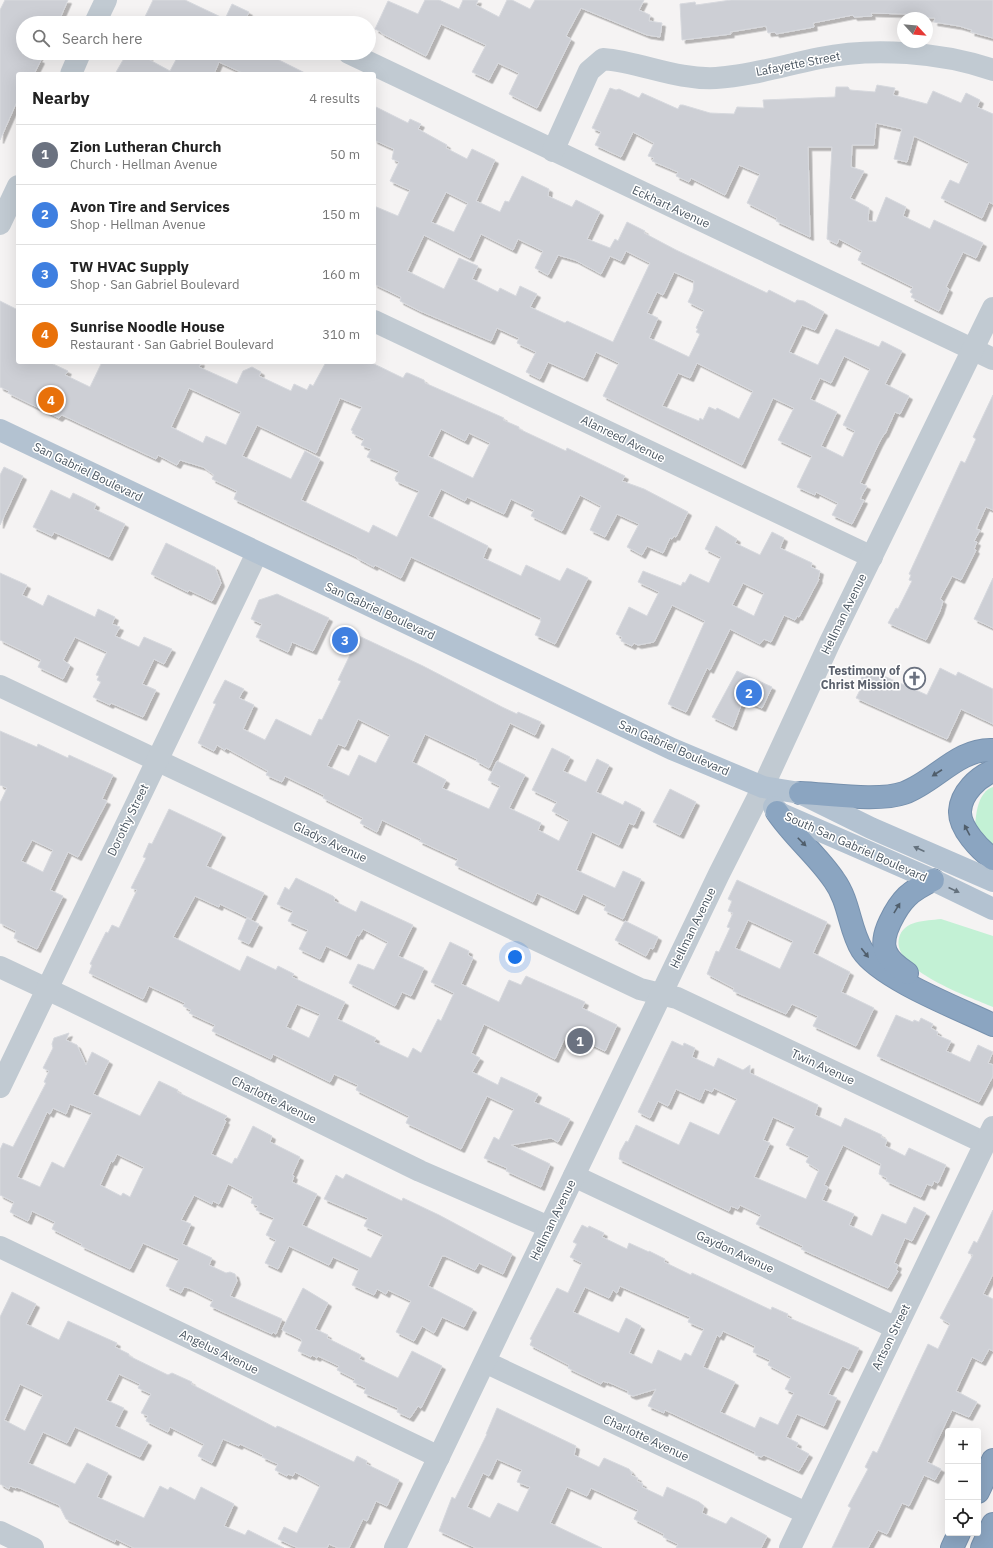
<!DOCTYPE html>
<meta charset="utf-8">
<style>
body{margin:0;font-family:"IBM Plex Sans",sans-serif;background:#f6f6f6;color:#222}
.controls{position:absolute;right:12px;bottom:12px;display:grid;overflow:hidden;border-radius:4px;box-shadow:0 4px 16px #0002}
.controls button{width:36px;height:36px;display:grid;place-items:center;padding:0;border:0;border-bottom:1px solid #e0e0e0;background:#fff;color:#222;font:20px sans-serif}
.compass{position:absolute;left:897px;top:12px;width:36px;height:36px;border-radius:50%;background:#fff;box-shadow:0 4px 16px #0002;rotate:116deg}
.you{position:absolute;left:515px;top:957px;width:14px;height:14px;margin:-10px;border:3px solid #fff;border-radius:50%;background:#1a73e8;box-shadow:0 0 0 6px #1a73e833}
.badge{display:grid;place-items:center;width:26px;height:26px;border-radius:50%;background:#d93025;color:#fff;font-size:13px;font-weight:700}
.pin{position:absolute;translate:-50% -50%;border:2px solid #fff;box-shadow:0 1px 4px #0006}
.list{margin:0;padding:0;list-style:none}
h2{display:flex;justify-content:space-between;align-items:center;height:52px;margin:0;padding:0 16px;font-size:17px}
h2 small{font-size:13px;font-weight:400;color:#767676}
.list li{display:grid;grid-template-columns:26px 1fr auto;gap:12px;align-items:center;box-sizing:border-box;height:60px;padding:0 16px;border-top:1px solid #e0e0e0}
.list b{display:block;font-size:15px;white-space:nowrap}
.list p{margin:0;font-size:13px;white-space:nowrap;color:#767676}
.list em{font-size:13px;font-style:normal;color:#767676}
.icon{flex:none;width:22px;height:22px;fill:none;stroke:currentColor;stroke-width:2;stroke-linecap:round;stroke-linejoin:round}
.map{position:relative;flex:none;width:993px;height:1548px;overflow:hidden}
.search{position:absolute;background:#fff;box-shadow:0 4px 16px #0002;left:16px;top:16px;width:360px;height:44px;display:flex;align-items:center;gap:10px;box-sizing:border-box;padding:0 14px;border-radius:22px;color:#767676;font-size:15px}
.panel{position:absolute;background:#fff;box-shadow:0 4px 16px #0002;left:16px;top:72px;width:360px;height:292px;border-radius:4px}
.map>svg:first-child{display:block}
</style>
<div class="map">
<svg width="993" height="1548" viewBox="0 0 993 1548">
<defs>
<filter id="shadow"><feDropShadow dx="3.5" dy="3.5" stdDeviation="0" flood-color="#0004"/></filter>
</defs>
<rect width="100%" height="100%" fill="#f5f3f3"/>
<g fill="#c3f1d5">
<path d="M993 787V850L975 826C976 813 978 792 993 787Z"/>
<path d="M941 919 993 936V1007C970 997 891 970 899 938 904 920 925 921 941 919Z"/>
</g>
<g fill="#cdcfd5" stroke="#d7d9de" fill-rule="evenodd" filter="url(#shadow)">
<path d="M5 0H68L58 23H23V53H41L38 59 41 60 34 74H18V99L0 140V10Z"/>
<path d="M153 0H185L225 19 232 4 249 12 244 23H142Z"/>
<path d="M425 0H439L459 9 463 0H478L476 5 499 17 507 0H512L530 9 535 0H644L639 10 650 15 649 21 662 23 660 37 647 35 581 8 566 36 571 39 537 108 509 94 519 73 498 63 489 80 472 72 486 45 441 24 426 56 381 33V32L375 29 388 1 418 14Z"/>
<path d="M731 0H993V38L971 32 972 30 959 26 934 22 935 18 905 17 906 14 871 13 872 16 854 17 853 15 813 23 814 27 776 34 775 32 768 33 766 26 730 32 731 34 682 40 680 4 695 2 696 5Z"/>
<path d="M127 53H151L148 59 170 71 178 56 181 57 183 53H265L307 74H245L219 62 214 74H115Z"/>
<path d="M877 85 895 88 893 95 927 104 933 91 961 103 966 93 980 100 977 107 993 114V204L989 202 982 218 941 198 950 180 959 184 969 162 914 136 907 162 894 159 902 129 876 123 874 145H852L851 167 864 171 850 198 869 208 868 221 876 222 886 197 906 207 903 216 930 229 934 220 983 243 976 258 963 252 946 287 949 289 939 311 911 297 913 294 910 292 913 287 858 260 862 251 839 239 837 244 827 239 832 147H808L810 237 776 221 777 218 747 203 760 174 739 165 725 195 691 178 689 182 676 176 678 172 652 161 654 158 648 156 654 143 633 132 621 157 595 145 601 132 592 128 610 88 616 90 619 89 639 98 642 93 678 109 680 105H683L710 113 734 114 737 107 764 108 763 100 835 97 836 87H848L850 90 875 92Z"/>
<path d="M374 106 408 123 410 119 421 124 418 129 447 145 446 148 467 159 472 149 495 160 476 201 500 212 505 201 509 202 522 176 549 189 548 196 572 207 576 200 600 212 587 239 610 248 615 239 618 241 627 222 645 231 644 233 676 250 767 293 769 290 795 303 797 300 804 301 824 312 815 330 802 325 789 352 818 365 836 329 879 347 882 341 902 351 885 384 909 396 900 414 895 412 885 434H884L879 443 860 483 867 486 860 499 864 500 852 524 832 515 838 503 816 492 815 495 797 487 812 456 778 440 794 408 773 398 742 465 603 396 619 363 596 352 584 378 548 362 540 379 526 372 536 352 517 343 519 338 497 328 491 341 420 311 400 301 401 297 374 284V206L398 216 410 190 390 181 399 162 392 159 394 149 374 140ZM446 192 468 203 454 232 431 222ZM481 234 513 250 518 239 543 251 535 268 548 275 558 255 575 260 601 274 610 256 621 261 626 251 650 263 613 342 567 321 565 323 530 307 537 294 520 286 516 296 500 288 498 292 472 279 478 266 459 258 444 289 407 271 424 235 470 258ZM674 272 694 281 693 291 688 302 704 310 696 328 698 329 696 332 700 334 689 357 649 338 658 318 647 313 657 292 663 295ZM844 356 870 369 843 425 855 431 843 457 821 446 837 412 810 399 820 378 831 383ZM697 363 753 391 739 419 717 408 716 410 709 407 703 420 700 418 699 421 662 406 678 373 690 378Z"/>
<path d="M0 301 18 310V362H49L68 371 65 375 90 387 102 362H201L199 367 237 384 243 371 252 367 261 372 259 376 291 391 294 384 307 390 310 384 313 386 326 362H370L403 378 406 373H408L424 380 425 383 504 418 503 420 519 427V429L566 451 567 448 625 476 622 481 644 489 688 512 676 537 674 536 672 539 670 538 663 553 647 546 642 555 627 547 639 524 617 514 605 537 590 530 601 506 580 495 562 531 531 516 534 510 511 499 504 514 467 497 465 501 441 489 428 516 488 546 483 558 521 576 526 565 560 581 567 568 588 578 555 644 535 635 541 621 540 620 541 618 411 557 401 578 375 565 374 567 357 558V557L234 499 237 491 212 479 214 475 203 467 180 460 177 465 158 455 156 459 62 415 59 418 8 393 9 391 0 387ZM189 388 241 412 226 445 206 436 203 443 171 427ZM340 398 362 407 351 430 353 431 352 433 364 439 361 445 371 449 367 457 399 471 395 478 396 481 419 491 397 537 373 525 369 533 301 500 320 459 305 451 291 479 242 456 257 425 316 453ZM441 429 465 441 469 433 490 443 473 478 428 456Z"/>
<path d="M993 395V510L986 507 976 529 980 530 974 541 977 542 974 549 976 550 961 580 952 576 940 599 943 601 940 611 926 640 888 623 896 608 898 609 912 581 909 580 911 575 909 574 961 461 965 463 976 439 973 437Z"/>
<path d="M4 467 23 476 0 525V475Z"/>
<path d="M51 490 70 499 73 493 96 504 94 509 125 524 109 557 54 532 52 536 33 527Z"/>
<path d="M716 526 737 539 735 543 760 555 772 532 784 538 780 548 812 563 811 567 820 571 818 579H819L799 617 797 616 795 620 784 615 771 642 764 639 760 644 730 629 710 670 707 668 686 712 668 704 705 621 672 605 654 642 638 645 634 643 632 646 621 641 622 637 616 634 629 607 647 616 659 592 638 582 643 571 681 586 683 582 685 583 690 574 709 583 721 557 705 549ZM743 583 764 593 754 616 732 605Z"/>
<path d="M166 543 215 567 221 583 212 601 189 590 188 592 151 574Z"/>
<path d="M0 573 27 585 22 595 43 606 48 595 95 617 98 609 115 617 112 624 120 627 115 636 139 647 144 637 172 649 164 664 154 659 142 684 156 690 143 717 111 703 110 705 93 697 101 682 97 680 99 676 96 675 107 652 75 637 63 660 70 665 63 679 38 667 41 660 0 640Z"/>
<path d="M993 578V628L974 619Z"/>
<path d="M277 594 329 618 313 651 292 642 288 652 256 637 262 624 251 619 259 600Z"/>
<path d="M359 636 423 666 502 707 517 714 518 712 541 722 535 735 510 723 489 768 476 761 477 759 425 734 412 762 446 780 442 788 489 809 500 786 488 780 497 761 525 775 509 808 541 823 538 830 559 841 569 820 552 811 557 802 532 790 552 748 570 757 563 771 586 782 597 759 609 765 596 792 623 805 625 801 641 809 634 825 629 823 619 845 592 832 576 870 615 888 623 871 641 879 623 919 604 910 606 905 583 894 575 911 537 893 533 902 455 865 458 859 419 841 421 839 384 821 382 820 377 832 360 823 363 818 323 798 324 795 285 776 282 782 266 775 268 771 226 748 225 750 217 745 214 751 198 743 216 704 213 703 225 680 244 689 239 698 254 705 243 729 265 740 276 719 311 736 319 719 322 720 341 681 338 680ZM358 719 390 735 376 763 359 755 349 776 327 766 338 744 345 747Z"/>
<path d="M940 668 956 676 958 672 993 689V724L961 709 947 739 856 698 860 690 857 688 862 676 865 678 868 669 927 695Z"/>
<path d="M737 671 772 687 762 708 743 700 733 727 712 717Z"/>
<path d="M0 731 37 747 38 744 68 758 69 755 113 775 102 799 107 801 78 857 68 852 50 890 63 896 37 949 14 938 16 931 0 923V803L7 788 0 785ZM32 840 53 850 43 872 21 861Z"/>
<path d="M670 789 696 802 680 835 653 822Z"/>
<path d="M169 809 222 834 206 866 264 893 251 919 220 904 219 907 195 896 173 937 240 971 247 956 276 970 278 966 294 974 292 977 345 1002 337 1019 376 1038 374 1042 408 1058 413 1048 421 1053 438 1019 441 1021 454 993 431 982 450 942 469 951 468 955 473 958 461 984 499 1002 509 980 521 985 526 976 585 1002 582 1008 617 1025 605 1051 567 1033 555 1059 484 1024 471 1053 480 1058 472 1072 498 1085 501 1077 538 1094 534 1102 570 1119 558 1142 551 1138 511 1145 550 1164 541 1187 506 1171 507 1168 484 1158 494 1137 499 1140 514 1109 487 1096 461 1149 406 1123 409 1116 356 1090 358 1085 334 1074 330 1082 273 1054 271 1059 212 1031 215 1025 189 1013 191 1010 183 1006 185 1003 149 986 143 999 89 973 92 965 90 964 106 932 108 933 112 925 119 928 137 890 131 888 146 858 143 857 149 843 152 844ZM297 1004 320 1014 309 1038 286 1027Z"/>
<path d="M296 878 333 896 335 898 334 901 356 912 361 901 413 925 398 956 424 968 411 996 402 992 395 1006 349 983 358 964 374 970 388 942 363 929 359 936 357 935 347 956 326 946 320 959 299 949 308 930 288 921 293 911 277 904 285 887 289 890Z"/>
<path d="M737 880 827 922 813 953 850 972 841 992 874 1008 856 1046 813 1026 818 1016 792 1004 786 1014 733 991 734 988 707 974 716 951 719 952 730 928 727 927 733 913 728 911 732 901 728 899ZM748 920 793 941 780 969 735 948Z"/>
<path d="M247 918 259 924 249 944 238 939Z"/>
<path d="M625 921 658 937 653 949 650 948 646 956 615 940Z"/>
<path d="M896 1015 913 1022 914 1020 919 1022 921 1018 933 1024 931 1028 938 1032 937 1035 951 1041 946 1051 970 1062 978 1045 993 1052 988 1063 993 1065V1076L979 1102 877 1056Z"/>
<path d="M69 1033 66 1040 77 1045 86 1065 92 1052 109 1061 93 1094 140 1116 159 1081 178 1090 177 1092 227 1116 224 1120 226 1121 211 1154 232 1164 235 1158 237 1159 253 1126 272 1136 270 1142 300 1157 292 1175 294 1176 292 1182 317 1194 302 1225 371 1258 383 1235 364 1226 368 1218 324 1199 336 1175 343 1179 346 1174 402 1201 403 1198 439 1215 512 1254 503 1274 479 1263 475 1270 445 1256H442L428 1286 473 1309 464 1327 442 1317 434 1333 422 1326 414 1341 396 1332 411 1301 388 1290 386 1294 377 1289 374 1295 352 1285 359 1269 333 1257 329 1265 289 1246 278 1269 265 1263 276 1240 266 1235 274 1218 256 1210 258 1206 251 1203 253 1197 228 1184 219 1204 213 1201 212 1204 194 1195 181 1220 191 1224 182 1244 212 1258 209 1265 226 1273 230 1272 235 1274 237 1281 230 1296 282 1319 276 1334 273 1332 272 1334 210 1306 213 1300 189 1288 184 1287 181 1293 166 1286 179 1259 143 1243 130 1269 81 1246 82 1244 52 1229 55 1222 32 1211 28 1221 10 1212 14 1202 0 1195V1150L3 1143 13 1147 46 1083 44 1082 49 1071 43 1068 53 1048 52 1044 54 1038ZM70 1104 92 1113 64 1168 52 1162 40 1187 17 1177 47 1112 50 1114 53 1108 66 1114ZM117 1154 144 1167 130 1197 123 1193 121 1196 100 1185 111 1161 113 1162Z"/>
<path d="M672 1041 683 1046 684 1043 695 1048 692 1057 714 1067 718 1058 743 1070 750 1065V1073L818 1105 815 1115 841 1127 845 1118 882 1135 881 1137 887 1140 885 1146 905 1156 909 1148 946 1165 938 1183 934 1181 932 1186 927 1184 921 1197 886 1181 887 1178 879 1174 881 1164 843 1145 824 1185 828 1187 822 1200 854 1214 849 1225 872 1236 882 1214 906 1224 914 1207 926 1213 912 1241 905 1238 894 1263 898 1265 896 1270 898 1271 888 1288 801 1249 803 1246 756 1224 761 1215 740 1205 738 1209 731 1206 729 1211 619 1159 620 1152 626 1141 628 1142 636 1125 679 1145 690 1122 719 1135 737 1099 714 1088 712 1092 705 1089 700 1100 676 1089 668 1106 658 1101 650 1118 638 1112ZM773 1117 795 1127 786 1145 809 1156 806 1162 819 1170 806 1199 754 1177 770 1143 763 1140Z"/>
<path d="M993 1210V1274L983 1294 993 1299V1351L989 1349 982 1362 972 1357 956 1391 977 1402 969 1417 952 1410 927 1462 941 1469 935 1480 924 1475 909 1506 902 1503 887 1534 878 1530 868 1548H832L851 1508 848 1506 868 1469 865 1467 873 1451 877 1453 928 1344 938 1349 950 1324 940 1318 973 1255 968 1253 974 1241 977 1243Z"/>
<path d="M582 1225 588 1228 589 1226 604 1233 602 1237 627 1249 629 1243 649 1252V1251L665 1259 664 1262 691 1275 692 1273 771 1310 772 1307 788 1314 787 1317 859 1348 849 1369 843 1366 841 1368 828 1394 837 1398 824 1426 797 1414 786 1437 798 1443 796 1447 809 1454 799 1471 764 1455 761 1457 755 1455V1452L665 1410 664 1413 648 1406 656 1389 633 1396 628 1394V1391L608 1382V1383L603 1381 601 1384 568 1368 569 1365 530 1345 532 1340 530 1339 557 1288 568 1293 582 1263 570 1257 577 1244 573 1242ZM620 1286 690 1317 688 1322 704 1329 691 1356 685 1353 681 1361 658 1350 652 1364 629 1353 641 1326 626 1318 619 1333 573 1312 585 1287 609 1298 613 1290 617 1293ZM723 1331 755 1346 753 1352 770 1360 768 1365 791 1377 785 1389 794 1393 778 1425 760 1417 755 1428 720 1412 735 1382 703 1367 717 1335 720 1337Z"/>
<path d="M303 1288 328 1303 315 1329 328 1335 327 1338 361 1355 359 1359 398 1378 412 1351 442 1366 421 1408 418 1406 410 1418 397 1412 398 1408 364 1393 366 1388 353 1382 355 1379 337 1370 339 1366 318 1356 317 1358 312 1355 311 1357 298 1351 302 1342 301 1339 282 1330Z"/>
<path d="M12 1292 36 1304 26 1324 59 1340 68 1321 117 1343 115 1347 129 1354V1356L168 1375 172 1373 192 1382 191 1384 276 1428 277 1426 280 1427 354 1462 357 1456 367 1461 366 1464 399 1480 387 1506 376 1501 367 1521 363 1519 349 1548H338L329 1544 327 1548H298L278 1539 284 1527 297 1533 320 1486 318 1484 295 1472 293 1476 288 1474 287 1476 275 1470 278 1464 262 1457 263 1455 240 1444 239 1446 223 1439 212 1463 198 1456 204 1444 170 1427 168 1432 146 1421 148 1416 141 1413 151 1394 138 1388 140 1384 119 1374 106 1400 124 1408 115 1426 148 1442 140 1457 75 1427 67 1443 43 1432 28 1463 75 1484 87 1463 108 1473 97 1497 144 1518 160 1486 168 1490 170 1487 195 1500 201 1487 234 1504 224 1526 245 1535 248 1530 284 1548H134L116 1539 115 1542 66 1519 59 1505 17 1487 16 1488 10 1486 9 1489 0 1484V1317ZM20 1384 43 1395 25 1431 4 1420Z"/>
<path d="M497 1408 576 1446 574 1455 599 1467 604 1458 629 1469 632 1473 631 1475 638 1478 637 1481 643 1484 642 1487 663 1497 667 1487 699 1502 704 1506 702 1513 726 1524 731 1517 760 1532 767 1536 761 1548H676L678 1544 663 1537 664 1534 634 1519 638 1510 591 1488 587 1496 567 1487 550 1523 602 1548H476L439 1531 452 1497 455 1499 487 1434H486ZM497 1459 522 1470 517 1482 530 1487 518 1512 498 1503 490 1518 467 1507 483 1473 489 1476Z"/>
</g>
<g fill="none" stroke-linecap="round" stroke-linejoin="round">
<defs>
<g id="highway">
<path d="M993 771C978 777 961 793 960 811 959 828 980 850 993 859"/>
<path d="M800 793C829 794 878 802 904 793 935 782 958 748 993 750"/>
<path d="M777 812C794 837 817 855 834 880 850 902 849 929 862 950 881 979 960 1009 993 1025"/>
<path d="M907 973C885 959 878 947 890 922 901 899 910 891 933 880"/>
<path d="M978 1492 993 1460"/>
<path d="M952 1548 959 1533"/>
<path d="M982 1548 993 1524"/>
</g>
</defs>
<use href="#highway" stroke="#7690ad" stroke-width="24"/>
<g stroke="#c1cad2" stroke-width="22">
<path d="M95 23 106 0"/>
<path d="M349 53 993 359"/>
<path d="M71 74 80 53"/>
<path d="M553 151 589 71 603 59C641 62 676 80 716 78 751 76 785 65 820 58 873 47 942 52 993 70"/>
<path d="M0 224 18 186"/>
<path d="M374 321 872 557"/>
<path d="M0 686 640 989 677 998 985 1143"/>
<path d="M0 967 66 998 420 1171 549 1227"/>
<path d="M0 1087 257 553"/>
<path d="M574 1176 896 1328"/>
<path d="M0 1247 439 1457"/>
<path d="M485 1362 806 1513"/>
<path d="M0 1532 33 1548"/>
<path d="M395 1548 719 874 763 787 830 642 993 308"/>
<path d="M790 1548 993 1127"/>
</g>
<g stroke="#b3c2d1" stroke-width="22">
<path d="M0 430 672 749 763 787 800 793 871 828 993 881"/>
<path d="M774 807 777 812 933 880 993 909"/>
</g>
<use href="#highway" stroke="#8ba5c1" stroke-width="22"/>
</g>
<defs><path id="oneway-solid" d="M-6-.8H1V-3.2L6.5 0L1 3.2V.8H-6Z"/></defs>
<g fill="#505e6b">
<use href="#oneway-solid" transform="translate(937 773) rotate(147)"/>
<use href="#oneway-solid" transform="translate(967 830) rotate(-118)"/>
<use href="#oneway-solid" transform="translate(802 842) rotate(45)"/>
<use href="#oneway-solid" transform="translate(897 908) rotate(-59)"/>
<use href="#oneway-solid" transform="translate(865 953) rotate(52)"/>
</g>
<g fill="#64717d">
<use href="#oneway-solid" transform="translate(919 849) rotate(-156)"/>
<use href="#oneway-solid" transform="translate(954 890) rotate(25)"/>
</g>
<defs>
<symbol id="church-ring" viewBox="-11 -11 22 22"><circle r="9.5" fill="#fff" stroke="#6b7280" stroke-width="1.5"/><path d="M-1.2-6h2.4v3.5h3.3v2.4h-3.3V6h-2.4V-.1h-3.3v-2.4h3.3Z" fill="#6b7280"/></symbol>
</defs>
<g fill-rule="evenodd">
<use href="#church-ring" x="902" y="666" width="25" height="25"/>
</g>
<g text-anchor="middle" stroke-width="3" stroke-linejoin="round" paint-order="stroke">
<g font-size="12" fill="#4a5661" stroke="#fff">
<text transform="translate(798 64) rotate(-11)" y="4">Lafayette Street</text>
<text transform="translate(671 207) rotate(25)" y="4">Eckhart Avenue</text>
<text transform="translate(623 439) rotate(26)" y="4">Alanreed Avenue</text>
<text transform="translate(88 472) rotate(26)" y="4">San Gabriel Boulevard</text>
<text transform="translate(380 611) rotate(25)" y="4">San Gabriel Boulevard</text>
<text transform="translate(844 614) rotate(-64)" y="4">Hellman Avenue</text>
<text transform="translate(674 748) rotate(24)" y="4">San Gabriel Boulevard</text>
<text transform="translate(128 820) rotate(-64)" y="4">Dorothy Street</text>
<text transform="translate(330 842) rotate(25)" y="4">Gladys Avenue</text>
<text transform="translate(856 847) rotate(24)" y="4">South San Gabriel Boulevard</text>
<text transform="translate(693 928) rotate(-64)" y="4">Hellman Avenue</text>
<text transform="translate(823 1067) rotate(25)" y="4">Twin Avenue</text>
<text transform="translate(274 1100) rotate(26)" y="4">Charlotte Avenue</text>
<text transform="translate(553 1220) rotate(-64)" y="4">Hellman Avenue</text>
<text transform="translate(735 1252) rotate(25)" y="4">Gaydon Avenue</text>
<text transform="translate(891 1337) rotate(-64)" y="4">Artson Street</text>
<text transform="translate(219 1352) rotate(26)" y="4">Angelus Avenue</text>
<text transform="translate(646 1438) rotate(25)" y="4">Charlotte Avenue</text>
</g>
<g font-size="12" font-weight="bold" fill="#5b616d" stroke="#fff" text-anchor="end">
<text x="900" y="675">Testimony of<tspan x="900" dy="14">Christ Mission</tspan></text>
</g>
</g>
</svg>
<div class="controls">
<button>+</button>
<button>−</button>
<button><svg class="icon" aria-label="locate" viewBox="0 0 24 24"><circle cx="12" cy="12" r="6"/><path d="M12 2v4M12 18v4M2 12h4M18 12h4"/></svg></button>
</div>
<svg class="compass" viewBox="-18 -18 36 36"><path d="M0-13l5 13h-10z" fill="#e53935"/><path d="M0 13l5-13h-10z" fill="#767676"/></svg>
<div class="you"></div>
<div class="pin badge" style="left:580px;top:1041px;background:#6b7280">1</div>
<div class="pin badge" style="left:749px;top:693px;background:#3f7fe0">2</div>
<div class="pin badge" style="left:345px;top:640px;background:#3f7fe0">3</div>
<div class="pin badge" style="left:51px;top:400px;background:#e8710a">4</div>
<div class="search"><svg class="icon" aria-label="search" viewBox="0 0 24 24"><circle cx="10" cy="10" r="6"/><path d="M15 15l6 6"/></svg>Search here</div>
<section class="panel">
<h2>Nearby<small>4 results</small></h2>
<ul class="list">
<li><span class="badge" style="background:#6b7280">1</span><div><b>Zion Lutheran Church</b><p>Church · Hellman Avenue</p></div><em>50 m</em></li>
<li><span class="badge" style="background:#3f7fe0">2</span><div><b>Avon Tire and Services</b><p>Shop · Hellman Avenue</p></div><em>150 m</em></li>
<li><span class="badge" style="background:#3f7fe0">3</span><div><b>TW HVAC Supply</b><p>Shop · San Gabriel Boulevard</p></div><em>160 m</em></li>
<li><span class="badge" style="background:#e8710a">4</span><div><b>Sunrise Noodle House</b><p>Restaurant · San Gabriel Boulevard</p></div><em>310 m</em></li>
</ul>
</section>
</div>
